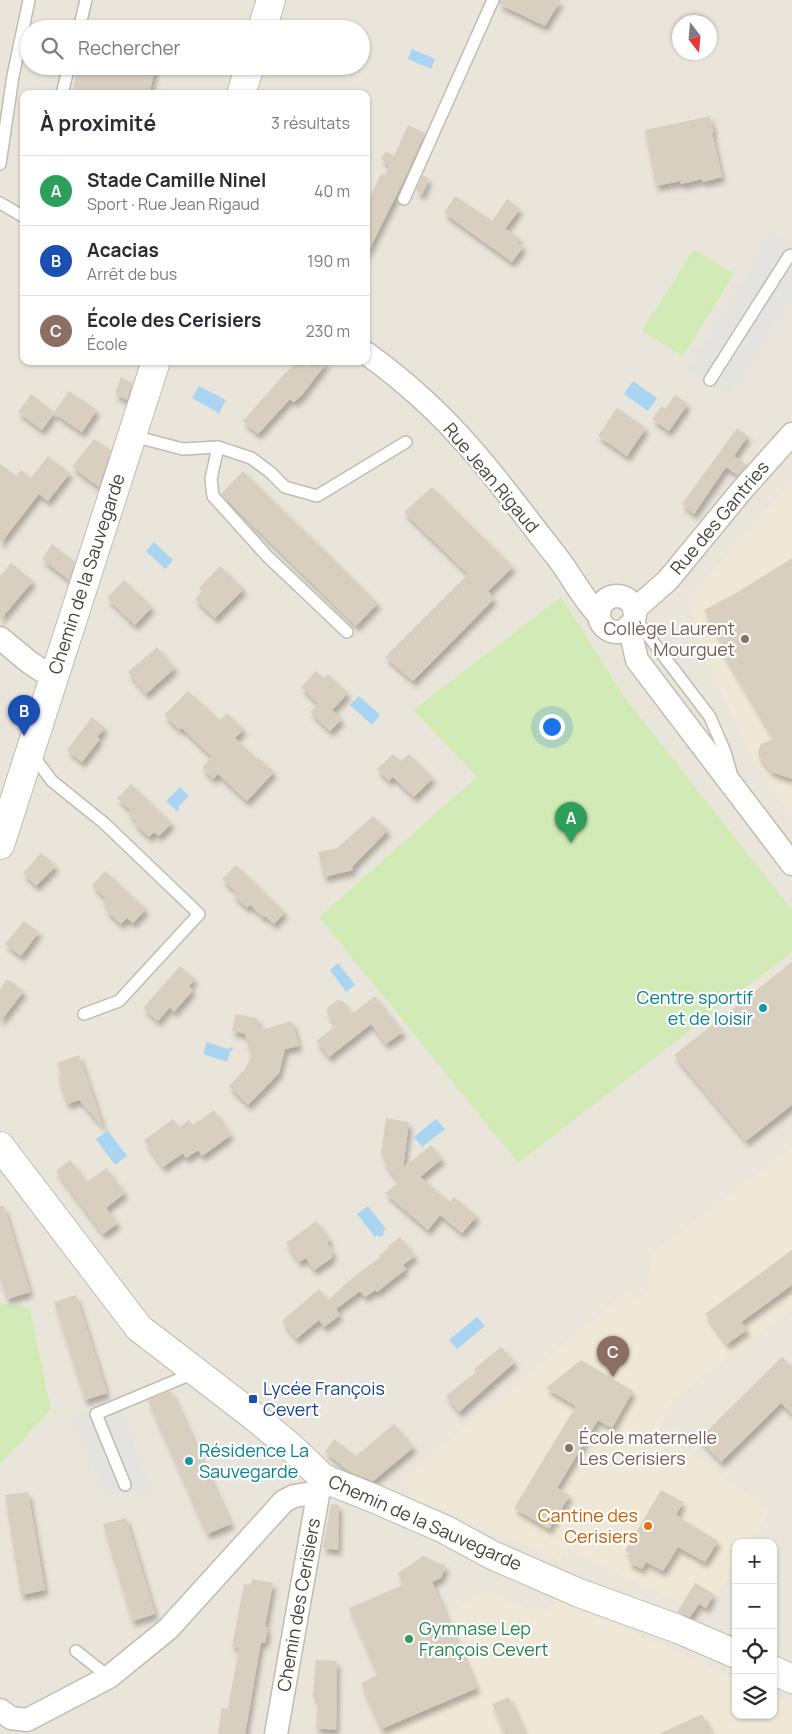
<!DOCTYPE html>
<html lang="fr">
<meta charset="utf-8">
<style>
body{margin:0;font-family:Manrope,sans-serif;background:#f2f2f3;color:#2b2b33}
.controls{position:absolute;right:15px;bottom:15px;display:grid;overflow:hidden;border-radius:10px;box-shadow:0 1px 4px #0004}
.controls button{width:45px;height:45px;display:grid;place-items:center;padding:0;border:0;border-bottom:1px solid #e1e1e2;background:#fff;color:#2b2b33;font:25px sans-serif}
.compass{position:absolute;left:672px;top:15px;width:45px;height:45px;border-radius:50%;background:#fff;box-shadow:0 1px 4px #0004;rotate:164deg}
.you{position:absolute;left:551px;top:726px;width:18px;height:18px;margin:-12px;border:4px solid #fff;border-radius:50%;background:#1a73e8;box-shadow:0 0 0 8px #1a73e833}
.badge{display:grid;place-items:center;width:32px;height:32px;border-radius:50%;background:#fc3f1d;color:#fff;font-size:16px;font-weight:700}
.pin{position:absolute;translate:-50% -41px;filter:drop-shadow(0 1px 2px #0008)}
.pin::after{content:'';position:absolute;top:26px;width:18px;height:15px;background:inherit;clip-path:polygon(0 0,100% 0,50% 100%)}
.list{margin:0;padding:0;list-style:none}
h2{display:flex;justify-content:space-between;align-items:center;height:65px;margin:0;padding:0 20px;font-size:21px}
h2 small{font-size:16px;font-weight:400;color:#7c7c81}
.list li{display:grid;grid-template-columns:32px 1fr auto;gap:15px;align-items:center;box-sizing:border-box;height:70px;padding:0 20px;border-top:1px solid #e1e1e2}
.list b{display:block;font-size:19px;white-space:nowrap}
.list p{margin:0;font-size:16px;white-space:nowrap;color:#7c7c81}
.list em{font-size:16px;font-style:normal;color:#7c7c81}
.icon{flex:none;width:28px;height:28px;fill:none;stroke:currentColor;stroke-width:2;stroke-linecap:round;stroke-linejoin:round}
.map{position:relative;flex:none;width:792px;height:1734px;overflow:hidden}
.search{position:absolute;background:#fff;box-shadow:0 1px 4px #0004;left:20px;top:20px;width:350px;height:55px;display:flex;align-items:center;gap:12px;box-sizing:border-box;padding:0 18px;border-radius:28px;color:#7c7c81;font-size:19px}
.panel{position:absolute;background:#fff;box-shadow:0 1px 4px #0004;left:20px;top:90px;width:350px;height:275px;border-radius:10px}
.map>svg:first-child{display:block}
</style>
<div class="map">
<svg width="792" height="1734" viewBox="0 0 792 1734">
<defs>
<filter id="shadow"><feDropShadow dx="3" dy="5.5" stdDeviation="2.5" flood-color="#0004"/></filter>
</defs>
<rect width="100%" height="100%" fill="#f6f3ec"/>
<path fill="#eae5da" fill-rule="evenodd" d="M0 0H792V1734H0V1465L51 1409 30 1309 0 1303ZM680 22H710V52H680ZM29 29H361V66H29ZM24 94H366V361H24ZM736 1543H773V1715H736Z"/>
<g fill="#efe8d6">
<path d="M792 480V816L754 760 716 682 694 624 689 599Z"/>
<path d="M792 1147V1309L674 1398 658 1430 770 1511 750 1543H736V1564L704 1614 566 1549 560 1560 484 1526 413 1499 409 1488 397 1483 629 1290 638 1299 647 1293 653 1253Z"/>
<path d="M484 1591 531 1610H548L555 1598 736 1678V1715H773V1695L792 1703V1734H368L477 1688 446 1615Z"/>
</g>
<g fill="#d2eab5">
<path d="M694 249 734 274 683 356 642 331Z"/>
<path d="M561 597 625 698 792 910V952L518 1163 319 917 477 777 413 710Z"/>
<path d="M0 1303 30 1308 51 1409 0 1465Z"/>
</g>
<g fill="#e5e3e0">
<path d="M772 234 792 246V296L730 395 688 369Z"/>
<path d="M118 1400 151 1491 104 1492 73 1418Z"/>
</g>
<g fill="#a9d4f2">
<path d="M412 49 435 59 431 69 408 59Z"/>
<path d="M633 381 657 398 648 411 624 394Z"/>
<path d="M199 386 226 400 219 413 192 398Z"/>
<path d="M154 542 173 560 165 569 146 551Z"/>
<path d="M359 696 380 715 372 725 350 705Z"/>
<path d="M180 787 189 796 179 806V810L177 811 166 801Z"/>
<path d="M338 963 355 985 346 992 330 970Z"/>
<path d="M207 1042 228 1049 232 1047 233 1050 230 1052 227 1062 203 1054Z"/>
<path d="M436 1119 445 1129 422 1147 414 1137Z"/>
<path d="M108 1131 127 1156 115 1165 96 1139Z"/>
<path d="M368 1206 386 1229 384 1230 383 1236 380 1237 377 1235 375 1237 357 1214Z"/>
<path d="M477 1317 485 1326 457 1349 449 1340Z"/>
</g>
<g fill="#d8cfc1" filter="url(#shadow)">
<path d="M500 0H561L545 26 499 4Z"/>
<path d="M78 66H156L149 94H72Z"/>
<path d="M710 116 714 133H712L722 177 703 182 702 179 681 184 680 181 656 186 645 130Z"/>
<path d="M408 125 425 133 404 180 366 256V205L381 174 385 175 389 166 381 158 386 151 394 156Z"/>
<path d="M423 175 429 179 422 195 416 190Z"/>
<path d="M455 196 492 221 507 199 520 209 505 229 520 238 517 243 524 246 512 262 444 213Z"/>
<path d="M299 361 307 367 313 361H328L302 395 294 402 290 399 258 434 243 421 285 373Z"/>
<path d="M121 377 132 383 127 400 115 394Z"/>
<path d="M69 391 97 410 82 432 54 413 42 430 18 412 31 394 54 412Z"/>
<path d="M675 395 688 404 669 431 652 419 662 406 665 409Z"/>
<path d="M617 408 646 428 627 456 598 436Z"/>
<path d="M737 428 748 436 734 456 747 465 738 475 726 467 694 514 682 504Z"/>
<path d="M94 439 111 450 99 487 72 467Z"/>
<path d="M48 456 70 473 48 501 39 494 0 544V464L16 476 21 470 31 478Z"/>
<path d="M243 471 378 603 356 626 221 494Z"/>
<path d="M432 487 513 567 488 591 494 599 413 681 385 657 468 574 404 512Z"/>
<path d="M52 544 75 562 69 580 42 559Z"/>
<path d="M792 558V779L772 772 759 757 758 752 761 744 774 739 719 646 723 644 704 610 738 592Z"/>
<path d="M11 563 33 581 0 620V576Z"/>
<path d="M220 566 244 589 215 618 195 599 202 591 199 588Z"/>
<path d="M124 580 152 607 135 625 107 598Z"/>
<path d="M157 647 175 668 146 694 128 672Z"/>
<path d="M316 671 324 678 328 674 348 693 332 710 342 719 330 731 310 712 318 704 301 687Z"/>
<path d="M188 691 220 720 227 713 244 729 235 738 257 759 258 757 274 772 247 801 218 774 213 779 202 768 212 757 182 728 180 730 164 715Z"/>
<path d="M92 717 105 728 97 737 100 739 82 762 67 750Z"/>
<path d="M393 754 401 761 409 754 433 778 414 797 393 777 389 781 377 769Z"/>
<path d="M131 784 172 823 159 836 154 832 149 837 134 823 136 821 128 813 131 811 117 798Z"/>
<path d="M373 816 388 830 352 867 353 870 324 877 318 852 337 848Z"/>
<path d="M41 853 56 866 36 886 23 873Z"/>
<path d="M236 865 285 912 274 924 265 916 263 917 250 905 247 908 233 894 236 892 222 879Z"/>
<path d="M105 871 146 909 133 923 127 918 121 924 105 910 109 907 102 901 105 898 92 885Z"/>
<path d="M24 921 39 932 21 956 5 944Z"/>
<path d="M792 962V1105L746 1141 674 1055Z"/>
<path d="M180 966 195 979 189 986 193 990 174 1012 170 1007 158 1021 143 1008Z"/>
<path d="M7 979 24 991 0 1022V989Z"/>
<path d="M375 996 403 1032 386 1044 371 1024 329 1057 316 1041 336 1026 327 1013V1008L337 1000 343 1001 352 1014Z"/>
<path d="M236 1014 257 1018 260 1030 292 1021 299 1046 285 1049 279 1073 248 1105 229 1086 246 1068 251 1056 245 1034 232 1031Z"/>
<path d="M79 1055 103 1126H102L79 1100 67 1104 58 1077 62 1076 57 1063Z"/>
<path d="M214 1110 231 1135 202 1156 198 1150 186 1158 183 1153 163 1167 144 1140 173 1119 179 1128 189 1120 193 1125Z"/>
<path d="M386 1118 409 1122 403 1168 431 1145 442 1159 420 1177 450 1202 454 1197 477 1216 462 1233 440 1215 428 1230 385 1193 399 1182 384 1162 385 1155H381Z"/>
<path d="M70 1160 87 1182 106 1168 125 1193 106 1208 118 1223 103 1234 56 1171Z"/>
<path d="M0 1206H4L30 1292 7 1299 0 1278Z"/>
<path d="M316 1221 330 1240 327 1243 333 1251 332 1258 314 1270 306 1258 299 1262 286 1243Z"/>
<path d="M400 1237 415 1256 403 1265 406 1269 377 1292 375 1290 365 1297 360 1291 336 1309 340 1315 324 1327 319 1320 296 1339 282 1321 319 1289 328 1300 351 1279 380 1257 379 1255 389 1248 387 1247Z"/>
<path d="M792 1250V1285L741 1322 747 1330 727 1344 705 1314Z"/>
<path d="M76 1295 107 1393 85 1400 54 1302Z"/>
<path d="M501 1347 515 1362 459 1412 446 1396 476 1372 474 1369Z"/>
<path d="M782 1357 792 1367V1414L781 1403 721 1462 699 1439Z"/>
<path d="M581 1360 633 1391 612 1428 598 1420 557 1488 570 1495 549 1529 514 1508 576 1406 546 1388Z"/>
<path d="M171 1391 231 1524 207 1534 148 1400Z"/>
<path d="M394 1424 414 1447 373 1481 350 1472 325 1452 334 1439 356 1456Z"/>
<path d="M661 1490 683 1502 676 1515 718 1541 705 1562 678 1547 663 1571 646 1562 642 1569 628 1562 632 1555 625 1551Z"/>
<path d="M28 1492 45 1590 21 1595 5 1495Z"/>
<path d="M331 1504 339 1505 338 1550 323 1548Z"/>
<path d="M126 1518 155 1614 132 1621 103 1524Z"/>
<path d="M423 1556 446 1566 441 1578 432 1582 477 1688 381 1729 361 1683 378 1675 349 1608 403 1585 398 1573Z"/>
<path d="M252 1579 273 1583 265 1627 268 1628 265 1643 261 1642 245 1734H218L222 1708 228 1709 239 1648 232 1646 244 1584 251 1585Z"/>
<path d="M695 1583 714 1594 706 1608 699 1604 690 1617 677 1612Z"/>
<path d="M316 1660 337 1661 336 1730 316 1728 318 1699 313 1697Z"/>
<path d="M509 1697 525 1734H505L492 1704Z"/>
<path d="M702 1714 712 1734H659Z"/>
</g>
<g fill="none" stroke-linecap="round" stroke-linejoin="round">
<defs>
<g id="service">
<path d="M79 29 86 0"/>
<path d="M62 94 69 66"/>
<path d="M0 164 13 76 29 0"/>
<path d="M404 199 493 0"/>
<path d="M0 203 24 217"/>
<path d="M710 380 789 256 792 255"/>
<path d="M133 436 183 449 218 447 251 458 270 472 285 487 317 496 406 442"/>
<path d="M218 447 211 479 213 496 267 556 347 632"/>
<path d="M634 617 710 717 725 752 731 773"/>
<path d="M31 753 52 781 104 823 199 914 119 1001 84 1014"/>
<path d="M125 1485 96 1414 194 1373"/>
<path d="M76 1651 109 1677"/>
</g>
<g id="minor">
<path d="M366 353C405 381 441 414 472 450 502 484 529 522 557 557 572 576 582 598 599 615"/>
<circle cx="617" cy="614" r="18"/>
<path d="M634 610 668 580 742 490 792 434"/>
<path d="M629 626 637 660 792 864"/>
<path d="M0 638 29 662 53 678"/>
<path d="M0 1710 11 1718 27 1720 109 1677 168 1629 284 1501 294 1496 319 1492"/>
<path d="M276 1734 321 1478"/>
</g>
<g id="tertiary">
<path d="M262 29 271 0"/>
<path d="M241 94 250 66"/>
<path d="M0 845 156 361"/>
<path d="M0 1146 139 1328 256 1418 293 1449 322 1477 332 1482 373 1498 444 1529 492 1555 579 1593 678 1629 736 1654"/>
<path d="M773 1670 792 1679"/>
</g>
</defs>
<use href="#service" stroke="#c2bbae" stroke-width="14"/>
<use href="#minor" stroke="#c2bbae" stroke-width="25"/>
<use href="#tertiary" stroke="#c2bbae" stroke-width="30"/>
<use href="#service" stroke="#fff" stroke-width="11"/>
<use href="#minor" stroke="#fff" stroke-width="22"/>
<use href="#tertiary" stroke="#fff" stroke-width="28"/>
</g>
<g fill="#8d6e63" stroke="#fff" stroke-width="2">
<circle cx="745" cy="639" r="5"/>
<circle cx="569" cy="1448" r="5"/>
</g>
<g fill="#0f9aa8" stroke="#fff" stroke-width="2">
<circle cx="763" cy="1008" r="5"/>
<circle cx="189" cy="1461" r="5"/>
</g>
<rect fill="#1a4fb4" stroke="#fff" stroke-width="2" x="248" y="1394" width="10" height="10" rx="2.5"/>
<circle fill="#e8710a" stroke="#fff" stroke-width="2" cx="648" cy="1526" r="5"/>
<circle fill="#2e9e5b" stroke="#fff" stroke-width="2" cx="409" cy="1639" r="5"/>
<g text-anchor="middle" stroke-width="4.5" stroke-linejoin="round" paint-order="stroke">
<g font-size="18" fill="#4b4439" stroke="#fff">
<text transform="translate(491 478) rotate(50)" y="6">Rue Jean Rigaud</text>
<text transform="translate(720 518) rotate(-50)" y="6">Rue des Gantries</text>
<text transform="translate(87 574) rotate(-72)" y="6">Chemin de la Sauvegarde</text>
<text transform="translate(425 1523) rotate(24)" y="6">Chemin de la Sauvegarde</text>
<text transform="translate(299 1605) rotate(-80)" y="6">Chemin des Cerisiers</text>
</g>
<g font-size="18" fill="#785e54" stroke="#fff" text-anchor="end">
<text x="735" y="635">Collège Laurent<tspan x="735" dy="21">Mourguet</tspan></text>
<text x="579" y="1444" text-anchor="start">École maternelle<tspan x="579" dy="21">Les Cerisiers</tspan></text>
</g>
<g font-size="18" fill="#0d838f" stroke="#fff" text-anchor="end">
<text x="753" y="1004">Centre sportif<tspan x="753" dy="21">et de loisir</tspan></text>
<text x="199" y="1457" text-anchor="start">Résidence La<tspan x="199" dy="21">Sauvegarde</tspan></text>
</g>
<g font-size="18" fill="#164399" stroke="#fff" text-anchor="start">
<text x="263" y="1395">Lycée François<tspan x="263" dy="21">Cevert</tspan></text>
</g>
<g font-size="18" fill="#c56008" stroke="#fff" text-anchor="end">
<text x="638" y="1522">Cantine des<tspan x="638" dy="21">Cerisiers</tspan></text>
</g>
<g font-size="18" fill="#27864d" stroke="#fff" text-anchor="start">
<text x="419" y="1635">Gymnase Lep<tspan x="419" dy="21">François Cevert</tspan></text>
</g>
</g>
</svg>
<div class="controls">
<button>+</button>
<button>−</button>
<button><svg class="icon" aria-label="locate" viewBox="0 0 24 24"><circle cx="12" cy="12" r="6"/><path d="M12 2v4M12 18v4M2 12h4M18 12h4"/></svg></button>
<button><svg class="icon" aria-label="layers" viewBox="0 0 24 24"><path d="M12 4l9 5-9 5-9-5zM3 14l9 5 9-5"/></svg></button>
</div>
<svg class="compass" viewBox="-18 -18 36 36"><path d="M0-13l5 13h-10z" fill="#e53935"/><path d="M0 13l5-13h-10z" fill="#7c7c81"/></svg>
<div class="you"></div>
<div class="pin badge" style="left:571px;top:843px;background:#2e9e5b">A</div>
<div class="pin badge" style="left:24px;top:736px;background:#1a4fb4">B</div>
<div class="pin badge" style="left:613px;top:1377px;background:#8d6e63">C</div>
<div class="search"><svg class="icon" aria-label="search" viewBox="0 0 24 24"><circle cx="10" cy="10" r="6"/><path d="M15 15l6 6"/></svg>Rechercher</div>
<section class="panel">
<h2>À proximité<small>3 résultats</small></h2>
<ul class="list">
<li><span class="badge" style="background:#2e9e5b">A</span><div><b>Stade Camille Ninel</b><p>Sport · Rue Jean Rigaud</p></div><em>40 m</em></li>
<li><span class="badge" style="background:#1a4fb4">B</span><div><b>Acacias</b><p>Arrêt de bus</p></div><em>190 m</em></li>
<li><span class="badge" style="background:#8d6e63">C</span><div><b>École des Cerisiers</b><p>École</p></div><em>230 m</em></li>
</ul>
</section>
</div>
